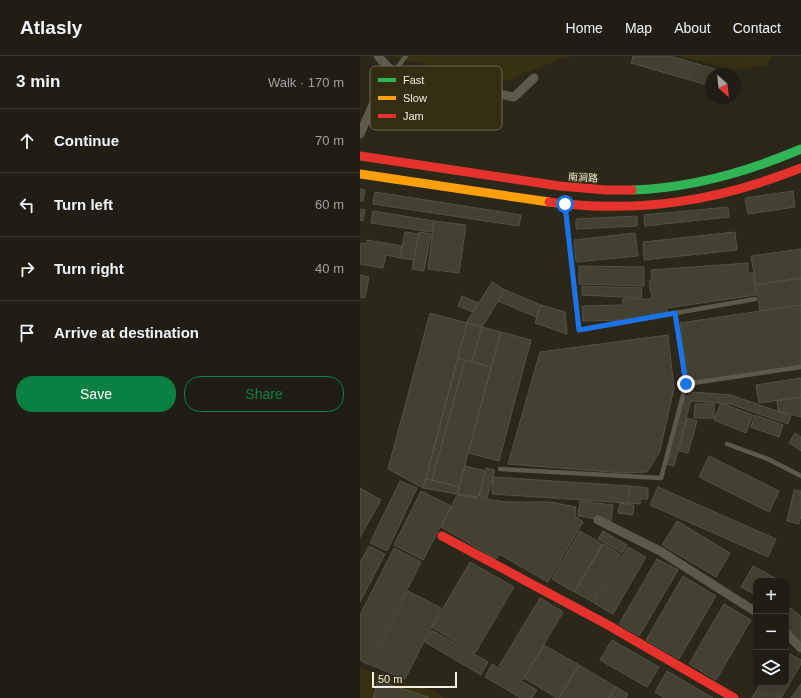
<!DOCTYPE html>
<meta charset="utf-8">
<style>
body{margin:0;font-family:Helvetica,"Noto Sans SC",sans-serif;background:#2d2b22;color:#f1f3f6}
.controls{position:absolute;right:12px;bottom:12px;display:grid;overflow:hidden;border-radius:8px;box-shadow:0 4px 16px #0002}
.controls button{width:36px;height:36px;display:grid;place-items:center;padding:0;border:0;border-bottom:1px solid #3d3c34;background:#201e14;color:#f1f3f6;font:20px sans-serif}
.compass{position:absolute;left:345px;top:12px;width:36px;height:36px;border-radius:50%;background:#201e14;box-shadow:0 4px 16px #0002;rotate:153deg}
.scale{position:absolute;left:12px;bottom:10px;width:85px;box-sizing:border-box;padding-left:4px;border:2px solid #f2f0e0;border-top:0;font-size:11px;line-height:14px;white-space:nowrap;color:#f2f0e0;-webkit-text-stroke:3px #322d13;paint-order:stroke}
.stop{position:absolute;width:12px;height:12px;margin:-9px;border:3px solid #1a73e8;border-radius:50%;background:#fff}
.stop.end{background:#1a73e8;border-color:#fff;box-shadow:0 1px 4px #0008}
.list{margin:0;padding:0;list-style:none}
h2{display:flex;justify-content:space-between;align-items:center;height:52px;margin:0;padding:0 16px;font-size:17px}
h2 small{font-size:13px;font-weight:400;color:#a2a2a0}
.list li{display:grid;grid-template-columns:26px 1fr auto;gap:12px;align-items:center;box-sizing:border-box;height:64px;padding:0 16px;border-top:1px solid #3d3c34}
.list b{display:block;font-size:15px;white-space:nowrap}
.list em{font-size:13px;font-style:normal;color:#a2a2a0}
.actions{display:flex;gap:8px;padding:12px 16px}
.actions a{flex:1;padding:9px 0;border:1px solid #0b8043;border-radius:16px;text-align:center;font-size:14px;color:#0b8043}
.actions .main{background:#0b8043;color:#fff}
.icon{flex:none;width:22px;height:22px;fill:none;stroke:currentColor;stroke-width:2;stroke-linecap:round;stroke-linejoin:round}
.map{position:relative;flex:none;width:441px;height:642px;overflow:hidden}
header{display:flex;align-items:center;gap:24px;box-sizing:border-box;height:56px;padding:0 20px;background:#201e14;border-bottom:1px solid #3d3c34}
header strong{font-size:19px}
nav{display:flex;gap:22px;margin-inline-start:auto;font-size:14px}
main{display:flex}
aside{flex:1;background:#201e14}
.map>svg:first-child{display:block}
</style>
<header>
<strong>Atlasly</strong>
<nav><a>Home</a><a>Map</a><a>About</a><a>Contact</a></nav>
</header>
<main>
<aside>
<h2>3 min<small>Walk · 170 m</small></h2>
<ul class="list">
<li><svg class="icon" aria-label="ahead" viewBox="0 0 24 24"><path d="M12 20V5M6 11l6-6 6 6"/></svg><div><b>Continue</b></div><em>70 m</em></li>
<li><svg class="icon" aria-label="left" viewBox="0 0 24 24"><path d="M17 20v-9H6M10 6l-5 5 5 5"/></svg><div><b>Turn left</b></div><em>60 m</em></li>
<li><svg class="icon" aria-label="right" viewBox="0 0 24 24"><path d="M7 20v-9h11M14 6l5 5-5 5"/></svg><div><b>Turn right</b></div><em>40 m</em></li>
<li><svg class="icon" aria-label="arrive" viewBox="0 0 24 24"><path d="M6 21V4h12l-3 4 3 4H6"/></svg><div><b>Arrive at destination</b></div></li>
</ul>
<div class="actions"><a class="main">Save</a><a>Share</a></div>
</aside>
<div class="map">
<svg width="441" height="642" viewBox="0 0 441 642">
<rect width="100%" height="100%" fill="#2b281a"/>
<g fill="#373111">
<path d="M33 0H215L200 3 147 25 36 2Z"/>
<path d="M320 0H412L406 9 371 14Z"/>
<path d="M0 612 76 636 84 642H0Z"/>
</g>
<g fill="#434131" stroke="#545246">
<path d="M273 0H310L372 18H351V30L271 7Z"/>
<path d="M0 133 5 134 3 145H0Z"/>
<path d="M433 135 435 151 388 158 385 142Z"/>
<path d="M15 136 161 159 159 170 13 148Z"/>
<path d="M368 151 369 161 285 170 284 159Z"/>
<path d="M0 153 5 154 3 165 0 164Z"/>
<path d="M13 155 74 165 72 176 11 167Z"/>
<path d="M277 160V170L216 173V163Z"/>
<path d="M74 165 106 169 99 217 68 213Z"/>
<path d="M45 176 59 178 54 204 40 202Z"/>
<path d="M59 176 71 178 64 215 52 213Z"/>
<path d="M375 176 377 194 284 204 283 186Z"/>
<path d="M275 177 278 200 216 206 214 184Z"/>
<path d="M7 184 42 190 40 202 26 199 23 212 0 208V187L6 188Z"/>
<path d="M441 193V222L396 229 391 200Z"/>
<path d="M388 207V217H393L396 239 307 252 308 260 263 266V264L223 265 222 250 263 249V243H292L289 225H292L291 214Z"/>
<path d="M219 210 284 211V230L219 228Z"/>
<path d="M0 219 9 221 5 242 0 241Z"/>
<path d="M441 222V249L400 255 396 229Z"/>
<path d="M132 226 145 234 122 271 106 267Z"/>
<path d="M222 230 282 232 281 242 222 239Z"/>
<path d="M145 234 181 249 176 261 138 245Z"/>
<path d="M102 240 118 247 113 256 98 250Z"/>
<path d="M181 249 205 256 207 278 175 267Z"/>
<path d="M441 249V310L328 326 320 267Z"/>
<path d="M70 257 107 267 63 432 28 413Z"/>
<path d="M107 267 122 271 112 306 98 302Z"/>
<path d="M122 271 141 276 131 311 112 306Z"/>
<path d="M141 276 171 284 139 405 108 397Z"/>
<path d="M308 279 314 332 300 395 287 416 264 417 148 408 180 296Z"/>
<path d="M98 302 105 304 72 424 66 423Z"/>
<path d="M105 304 131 311 99 431 72 424Z"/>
<path d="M441 322V341L399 347 396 329Z"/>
<path d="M332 336 371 339 431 360 428 368 370 348 332 345 330 347 314 410 306 408 322 344Z"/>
<path d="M441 341V361L418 355 417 345Z"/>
<path d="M361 347 393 359 386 377 354 364Z"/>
<path d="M335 348H354V362H334Z"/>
<path d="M395 359 423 369 419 381 391 371Z"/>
<path d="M327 362 337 365 328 397 319 395Z"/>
<path d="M435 377 441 381V395L429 387Z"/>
<path d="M349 400 419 435 409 456 339 421Z"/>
<path d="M105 410 126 415 118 441 97 438Z"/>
<path d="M126 412 135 414 127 442 119 440Z"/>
<path d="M133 421 270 430 268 447 132 438Z"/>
<path d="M66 423 99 431 97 438 63 432Z"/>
<path d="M40 425 57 432 27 495 10 487Z"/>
<path d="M270 430 288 432V443H280V448L268 447Z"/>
<path d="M298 431 416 483 408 501 290 449Z"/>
<path d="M0 432 21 444 0 481Z"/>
<path d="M434 434 441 435V459L439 468 427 465Z"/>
<path d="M61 435 91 450 63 504 34 489Z"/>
<path d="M97 439 147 446H190L216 451 215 460 223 466 188 526 139 498 136 503 81 471Z"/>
<path d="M220 445 253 449 251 465 218 460Z"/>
<path d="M260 447 274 449 273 459 258 457Z"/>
<path d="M317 465 370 497 356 521 302 489Z"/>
<path d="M220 475 242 488 214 536 192 523Z"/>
<path d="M243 475 267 489 262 497 238 483Z"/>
<path d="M243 488 261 499 233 546 215 536Z"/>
<path d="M9 490 25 498 0 546V507Z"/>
<path d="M268 491 286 501 253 558 234 547Z"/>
<path d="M34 492 61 506 9 609 0 604V559Z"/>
<path d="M297 503 318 514 279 580 259 568Z"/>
<path d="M110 506 154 531 115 597 72 571Z"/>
<path d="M393 510 421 525H396V539L381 531Z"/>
<path d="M323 520 356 540 319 603 286 584Z"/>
<path d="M48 535 81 552 45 623 11 609Z"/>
<path d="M180 542 203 556 163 624 139 610Z"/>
<path d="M364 548 391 564 356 624 329 608Z"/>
<path d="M431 552 441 561V591L426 576V557Z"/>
<path d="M72 574 128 606 121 619 65 586Z"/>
<path d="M252 584 299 611 287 631 240 604Z"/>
<path d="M184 589 219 609 199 642H197L164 622Z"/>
<path d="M426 596 441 604V608L421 642H392L401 627H426Z"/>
<path d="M132 608 177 634 172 642H161L125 621Z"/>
<path d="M219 609 256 631 249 642H199Z"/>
<path d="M307 615 353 642H304L295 636Z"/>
<path d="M18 625 68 641V642H13Z"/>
<path d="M441 628V642H431Z"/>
<path d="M256 631 268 638 266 642H249Z"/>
</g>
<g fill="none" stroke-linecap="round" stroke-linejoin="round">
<g stroke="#5c5a4d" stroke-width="4.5">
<path d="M33 17 46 0"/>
<path d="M205 152 219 274 395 243"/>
<path d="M326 328 441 311"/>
<path d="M367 388 408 403 441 420"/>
<path d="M140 413 301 422 326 328 315 257"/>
</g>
<g stroke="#5c5a4d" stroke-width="9">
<path d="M18 0 33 17 154 41 174 22"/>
<path d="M0 78 21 31 33 17"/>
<path d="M238 464 300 495 396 556"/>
<path d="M426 577 441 592"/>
</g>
<path stroke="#30b455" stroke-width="9" d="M272 134C331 132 387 116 441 93"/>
<path stroke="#ff9f0a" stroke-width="9" d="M0 118 189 146"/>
<g stroke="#e5322d" stroke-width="9">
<path d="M0 100 200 130 246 134H272"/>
<path d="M189 146C278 158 358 145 441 112"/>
<path d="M82 480 248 569 374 642"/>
</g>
</g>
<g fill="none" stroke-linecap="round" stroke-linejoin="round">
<path stroke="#1a73e8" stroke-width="5" d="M205 148 219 274 315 257 326 328"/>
</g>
<g text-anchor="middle" stroke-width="3" stroke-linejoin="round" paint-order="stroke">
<g font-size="10" fill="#f2f0e0" stroke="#322d13">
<text transform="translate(223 121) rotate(4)" y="4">南涧路</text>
</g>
</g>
<rect x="10" y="10" width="132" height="64" rx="6" fill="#322d13" stroke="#6c6850" stroke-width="1"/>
<rect x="18" y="22" width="18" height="4" fill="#30b455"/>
<rect x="18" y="40" width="18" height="4" fill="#ff9f0a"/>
<rect x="18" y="58" width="18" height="4" fill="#e5322d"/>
<g font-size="11" fill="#f2f0e0">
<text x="43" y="28">Fast</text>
<text x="43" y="46">Slow</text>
<text x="43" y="64">Jam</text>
</g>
</svg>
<div class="controls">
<button>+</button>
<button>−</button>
<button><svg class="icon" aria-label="layers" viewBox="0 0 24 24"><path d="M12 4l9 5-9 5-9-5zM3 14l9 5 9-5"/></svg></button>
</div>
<svg class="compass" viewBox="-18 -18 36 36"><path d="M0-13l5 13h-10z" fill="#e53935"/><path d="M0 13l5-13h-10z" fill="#a2a2a0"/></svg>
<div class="scale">50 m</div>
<div class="stop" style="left:205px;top:148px"></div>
<div class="stop end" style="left:326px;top:328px"></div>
</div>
</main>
